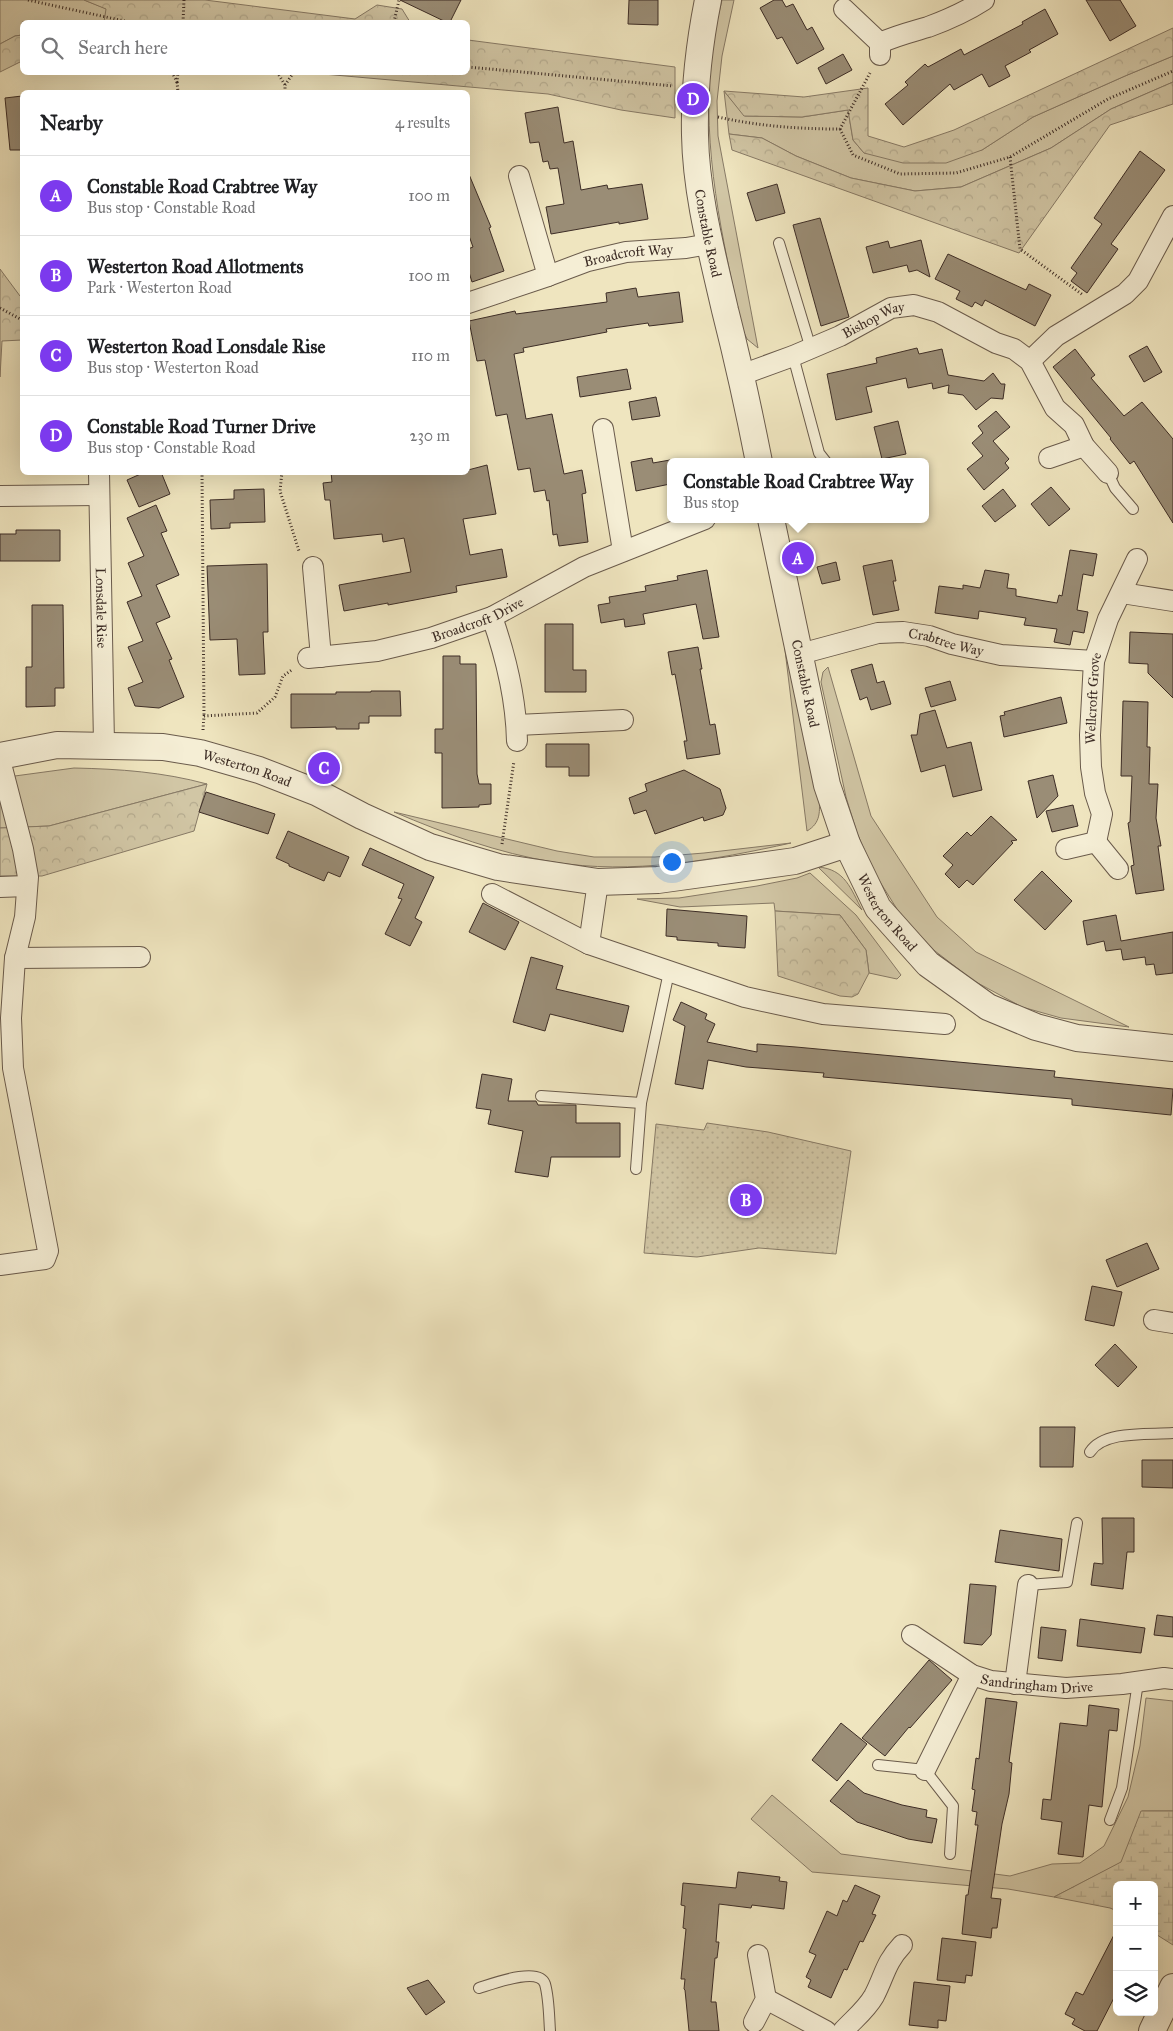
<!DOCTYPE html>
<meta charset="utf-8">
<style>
body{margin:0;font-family:"IM FELL Great Primer",serif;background:#f2f2f2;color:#202124}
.controls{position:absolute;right:15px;bottom:15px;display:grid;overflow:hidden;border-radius:8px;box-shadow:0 5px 20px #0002}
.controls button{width:45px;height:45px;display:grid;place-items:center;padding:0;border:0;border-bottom:1px solid #e0e0e0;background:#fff;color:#202124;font:25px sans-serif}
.you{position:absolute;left:671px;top:861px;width:18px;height:18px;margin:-12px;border:4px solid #fff;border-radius:50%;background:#1a73e8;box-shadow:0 0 0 8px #1a73e833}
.badge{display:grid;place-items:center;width:32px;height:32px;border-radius:50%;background:#7c3aed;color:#fff;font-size:16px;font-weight:700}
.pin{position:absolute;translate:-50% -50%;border:2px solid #fff;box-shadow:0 1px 5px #0006}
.popup{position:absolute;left:667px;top:458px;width:262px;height:65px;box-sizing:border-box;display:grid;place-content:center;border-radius:8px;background:#fff;filter:drop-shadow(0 1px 4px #0005);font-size:16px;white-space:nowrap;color:#757577}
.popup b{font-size:19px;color:#202124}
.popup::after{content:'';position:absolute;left:50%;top:100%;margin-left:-10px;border:10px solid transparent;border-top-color:#fff}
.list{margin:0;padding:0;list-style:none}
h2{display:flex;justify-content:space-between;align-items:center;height:65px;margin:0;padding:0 20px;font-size:21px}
h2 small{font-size:16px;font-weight:400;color:#757577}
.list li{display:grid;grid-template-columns:32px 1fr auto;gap:15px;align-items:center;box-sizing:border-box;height:80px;padding:0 20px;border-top:1px solid #e0e0e0}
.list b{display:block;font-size:19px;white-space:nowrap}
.list p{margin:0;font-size:16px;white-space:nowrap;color:#757577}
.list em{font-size:16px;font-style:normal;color:#757577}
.icon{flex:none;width:28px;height:28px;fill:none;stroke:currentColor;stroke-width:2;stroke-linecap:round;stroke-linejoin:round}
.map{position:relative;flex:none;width:1173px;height:2031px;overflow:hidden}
.search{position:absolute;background:#fff;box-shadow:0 5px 20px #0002;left:20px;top:20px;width:450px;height:55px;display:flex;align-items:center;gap:12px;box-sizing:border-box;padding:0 18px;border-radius:8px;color:#757577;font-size:19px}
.panel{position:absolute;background:#fff;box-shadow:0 5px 20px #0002;left:20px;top:90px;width:450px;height:385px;border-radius:8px}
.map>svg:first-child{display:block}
</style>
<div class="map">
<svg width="1173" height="2031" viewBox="0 0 1173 2031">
<defs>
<pattern id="forest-crowns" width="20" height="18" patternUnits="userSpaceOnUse" patternTransform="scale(1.25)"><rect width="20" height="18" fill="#d1c6a5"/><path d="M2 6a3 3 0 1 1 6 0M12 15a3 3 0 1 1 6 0" fill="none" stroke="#b4aa8e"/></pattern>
<pattern id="wetland-marsh" width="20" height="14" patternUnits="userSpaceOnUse" patternTransform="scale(1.25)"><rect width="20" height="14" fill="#d1c6a5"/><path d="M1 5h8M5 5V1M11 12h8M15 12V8" fill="none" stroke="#b4aa8e"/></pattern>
<pattern id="garden-dots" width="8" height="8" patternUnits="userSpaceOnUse" patternTransform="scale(1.25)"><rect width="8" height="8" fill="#d1c6a5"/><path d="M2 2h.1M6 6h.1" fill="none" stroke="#b4aa8e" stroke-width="1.8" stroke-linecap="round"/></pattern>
</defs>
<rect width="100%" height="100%" fill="#efe5bf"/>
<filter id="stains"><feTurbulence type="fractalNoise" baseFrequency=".004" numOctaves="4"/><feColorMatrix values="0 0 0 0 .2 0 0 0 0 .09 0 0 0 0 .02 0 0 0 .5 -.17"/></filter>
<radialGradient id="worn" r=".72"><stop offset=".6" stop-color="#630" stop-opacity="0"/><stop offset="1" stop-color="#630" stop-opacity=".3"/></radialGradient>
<g fill="#d1c6a5" stroke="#877a66">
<path d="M0 0H84L107 9 104 22H22V35L15 36 0 44Z"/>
<path d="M722 0H734L722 56 717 101 718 136 758 348 747 339 742 328C722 237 702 151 711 56 712 38 718 18 722 0Z"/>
<path d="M1173 56V82L1111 109 1051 148 961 187 915 191 851 178 796 156 762 138 729 134 724 91 745 116 802 117 848 110 853 140 864 153 982 150 1033 117 1125 76Z"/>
<path d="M784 642 819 796C820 811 821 823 807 831Z"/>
<path d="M828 667 871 816 937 917 976 952 1129 1027 1061 1018 1022 1007 974 981 935 951 902 917 875 874 857 833 846 797 821 682 823 672Z"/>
<path d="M74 768C120 769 163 772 207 784L49 826 0 828V778Z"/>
<path d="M394 812 557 851 594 857H655L704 853 791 843C714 860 632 875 553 862 498 853 446 834 394 812Z"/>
<path d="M818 867C845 869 851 889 862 910Z"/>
<path d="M810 873 856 915 901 975 897 979 869 973 866 950 840 915 775 911 774 903 680 907 637 899 679 898 757 886 797 878Z"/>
<path d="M1146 1698 1173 1701V1811H1142L1122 1862 1054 1897 1008 1889 812 1872 751 1819 772 1795 841 1854 1010 1876 1052 1864 1080 1863 1104 1846 1128 1797 1140 1746Z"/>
</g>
<g fill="url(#forest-crowns)" stroke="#877a66">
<path d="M84 0H205L355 19 377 5 402 9 410 22H104L106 9Z"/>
<path d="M1173 28V56L1125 76 1033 117 982 150 946 163H903L864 153 853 140 848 110 802 117 744 116 724 91 804 97 868 88V136L904 147 954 130Z"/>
<path d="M22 35V61L0 72V44L15 36Z"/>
<path d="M468 40 675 67V118L621 110 548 94 312 73 468 72Z"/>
<path d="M1173 82V104L1110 125 1019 253 732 150 729 134 762 138 796 156 851 178 915 191 961 187 1051 148 1111 109Z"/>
<path d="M0 269 20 296 22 297V340L2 341 0 377Z"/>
<path d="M207 784 194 831 42 876H0V828L49 826Z"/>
<path d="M775 911 840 915 866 950 869 973 858 994 852 997 840 996 778 976Z"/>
</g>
<path fill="url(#wetland-marsh)" stroke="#877a66" d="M1141 1811H1173V1945L1154 1933V1885H1117V1911L1110 1908 1054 1897 1121 1862Z"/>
<path fill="url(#garden-dots)" stroke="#877a66" d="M707 1123 768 1132 851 1151 836 1254 759 1248 697 1257 644 1253 656 1124 704 1130Z"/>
<g fill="#9a8d76" stroke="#3d2d26">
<path d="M400 0H461L450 22H446Z"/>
<path d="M629 0H658V25L628 24Z"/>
<path d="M774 0H782L786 7 793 4 807 30 812 27 824 49 797 64 782 37 777 39 760 8Z"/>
<path d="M1086 0H1120L1136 26 1110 41Z"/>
<path d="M1045 9 1058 34 1029 50 1031 52 1005 66 1010 76 989 87 982 74 954 90 950 84 903 125 885 104 908 85 905 82 925 64 928 67 961 49 964 55 1023 24 1022 22Z"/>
<path d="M843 54 852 70 826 84 818 68Z"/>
<path d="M22 96V150H10L5 98Z"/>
<path d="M558 107 564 143 573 141 581 190 607 185 608 189 642 184 648 219 619 224V222L551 234 546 207 564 204 558 168 550 169 548 161 543 162 539 142 530 143 525 113Z"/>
<path d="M1140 151 1165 170 1111 244 1118 249 1087 293 1071 281 1077 273 1071 268 1102 224 1094 218Z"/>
<path d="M468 172 491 227 489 228 504 271 472 282 468 269V249L473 247 468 233Z"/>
<path d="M777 184 785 213 756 221 747 193Z"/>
<path d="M820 218 849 317 821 326 793 225Z"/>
<path d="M921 240 930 277 917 270 909 272 907 265 873 273 866 247 888 241 890 248Z"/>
<path d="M948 254 1026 290 1029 284 1051 295 1035 326 985 300 982 306 975 302 972 307 956 299 960 291 935 279Z"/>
<path d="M636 288 638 297 679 292 683 322 649 326 648 323 606 329 607 332 523 348 524 352 514 354 526 419 552 414 564 474 582 470 586 493 582 494 588 542 559 546 557 534 553 535 549 500 547 501 545 490 534 492 530 468 518 470 507 414 496 416 485 360 477 361 469 321 515 311 516 314 607 302 606 293Z"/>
<path d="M1147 346 1162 372 1144 382 1129 356Z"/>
<path d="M917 348 919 354 942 349 948 375 984 381 993 373 1001 384H1005L1003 399 991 398 976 410 963 395 948 393 949 385 933 389 932 383 908 388 906 378 866 387 872 412 836 420 827 374 877 363 876 358Z"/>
<path d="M1075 349 1095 375 1091 378 1124 416 1142 402 1173 439V523L1134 461 1130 464 1110 439 1111 438 1053 367Z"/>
<path d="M627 369 631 389 580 397 577 377Z"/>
<path d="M656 397 660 416 632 420 629 402Z"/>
<path d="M996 411 1010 427 993 441 1009 459 1005 463 1009 468 984 490 967 469 983 456 972 443 983 433 978 426Z"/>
<path d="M898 421 906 454 882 459 874 427Z"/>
<path d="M652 458 653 463 670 460V484L636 491 631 462Z"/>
<path d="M487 465 496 514 463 519 470 555 502 549 507 577 456 586 457 592 388 605V603L344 611 339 585 411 572 404 538 383 542 382 534 334 539 330 500H325L323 483 332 482 331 472H468V470Z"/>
<path d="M145 472H161L170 494 139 507 127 480Z"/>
<path d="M1051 487 1070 509 1049 526 1031 504Z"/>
<path d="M264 489 265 522 230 523V528L211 529 210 500 234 499V490Z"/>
<path d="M1003 489 1016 506 995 522 982 506Z"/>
<path d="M156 505 167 531 161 533 179 575 156 585 170 617 156 623 172 659 169 660 184 697 159 708 135 706 128 688 143 682 128 647 143 641 127 602 142 596 128 563 144 556 127 518Z"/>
<path d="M16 530H60V561H0V534H16Z"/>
<path d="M1070 550 1097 554 1093 576 1083 574 1077 610 1088 612 1084 633 1073 631 1070 645 1054 642 1057 629 1024 625 1026 618 979 611 978 619 935 613 939 586 963 589V585L980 588 985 570 1009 574 1007 588 1016 589V596L1057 603 1059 595 1062 596Z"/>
<path d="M892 560 896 581H893L899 610 873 615 863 566Z"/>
<path d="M836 562 840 580 822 584 817 567Z"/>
<path d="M267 564 268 632H263L265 674 239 675 237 639 210 640 207 566Z"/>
<path d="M707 570 719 637 703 639 696 604 643 614 645 624 625 627 624 619 601 623 598 605 610 603 609 597 646 591 645 586 678 580 677 576Z"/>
<path d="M32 605H63L64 688H55V706L26 707V667H32Z"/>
<path d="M545 624H573V670H586V692H545Z"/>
<path d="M1130 632 1173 634V698L1148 673V664L1129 663Z"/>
<path d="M698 647 702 669H700L710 725 715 724 720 754 687 759 684 741H687L680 701 675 674 672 675 668 652Z"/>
<path d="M443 656H460V664H476L477 774 479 784H491V804L479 805V807L442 808V753H435V729H443Z"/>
<path d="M872 664 877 683 884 681 891 704 871 710 867 697 860 700 851 670Z"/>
<path d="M950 681 956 700 931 707 925 688Z"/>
<path d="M371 691H400L401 716H369V723H359V729H336V727L291 728V694H336V692H371Z"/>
<path d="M1061 697 1067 723 1004 737 1000 716 1005 715 1004 712Z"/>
<path d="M1123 701 1148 702 1147 747H1150L1149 784H1158L1156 818 1161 846H1158L1164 890 1136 894 1131 866 1134 865 1128 823 1130 822 1132 776H1121Z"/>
<path d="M935 710 947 748 971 742 982 790 953 797 945 765 921 772 911 735H917L920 714Z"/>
<path d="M546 744H589V776H569V767H546Z"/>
<path d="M684 770 720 789 726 808 723 815 704 821 703 817 655 834 646 810 634 814 629 798 647 791 645 784Z"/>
<path d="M1053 775 1058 796 1037 818 1028 781Z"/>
<path d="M206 792 275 814 268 834 199 812Z"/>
<path d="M1073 805 1078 826 1052 832 1046 811Z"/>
<path d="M991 816 1017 840 1011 841 1013 843 973 885 967 880 959 888 945 874 953 865 943 856 967 832 971 836Z"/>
<path d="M288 831 349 857 340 877 328 872 324 881 289 866V864L276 858Z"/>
<path d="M370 848 434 877 415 918 422 922 410 946 385 934 402 899 398 898 404 884 362 865Z"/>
<path d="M1042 871 1072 901 1045 930 1014 900Z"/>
<path d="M483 903 519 922 505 950 469 932Z"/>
<path d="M667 909 747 916 745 948 718 946V943L677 940V937L666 936Z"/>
<path d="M1116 915 1121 941 1173 932V973L1156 975 1154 964 1146 965 1145 957 1123 960 1121 949 1106 951 1104 941 1087 945 1083 921Z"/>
<path d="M531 957 563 966 556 989 629 1006 623 1032 550 1014 545 1031 513 1022Z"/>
<path d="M681 1002 707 1014 705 1019 715 1024 707 1042 757 1052V1044L796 1047 1055 1071 1054 1077 1173 1089 1171 1115 1072 1105V1099L823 1077 824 1073 746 1067 708 1060 703 1089 675 1084 685 1026 673 1020Z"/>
<path d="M482 1074 512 1079 508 1101H536L538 1105H576V1123H620V1157H551L548 1177 515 1172 523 1131 488 1124 491 1110 476 1108Z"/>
<path d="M1147 1243 1159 1269 1117 1287 1106 1260Z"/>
<path d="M1092 1286 1122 1292 1114 1326 1085 1320Z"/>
<path d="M1115 1344 1137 1367 1118 1387 1095 1365Z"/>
<path d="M1040 1427H1075L1073 1467H1040Z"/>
<path d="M1142 1460H1173V1488L1142 1487Z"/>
<path d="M1102 1518H1134V1552H1127L1123 1589 1091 1585 1094 1563 1103 1564Z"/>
<path d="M1000 1530 1062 1539 1059 1571 995 1562Z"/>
<path d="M970 1584 996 1586 991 1635 982 1645 964 1643Z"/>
<path d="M1157 1615 1173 1617V1637L1154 1635Z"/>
<path d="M1080 1619 1145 1628 1141 1653 1077 1646Z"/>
<path d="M1041 1627 1066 1630 1062 1661 1038 1658Z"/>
<path d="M929 1660 952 1680 910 1728 909 1727 885 1756 862 1738Z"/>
<path d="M986 1698 1017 1702 1009 1762 1012 1763 1009 1794 1002 1824 991 1898 1001 1899 997 1928H992L991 1938 962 1934 966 1895H968L978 1825H975L977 1812 972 1811 975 1790 972 1789 976 1758 979 1759Z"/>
<path d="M1089 1705 1119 1709 1117 1731 1109 1730 1102 1807 1089 1805 1083 1857 1058 1854 1062 1822 1041 1819 1043 1799 1051 1800 1060 1723 1087 1726Z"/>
<path d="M841 1723 867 1744 837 1781 812 1760Z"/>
<path d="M848 1780 864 1793 902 1805 927 1810 926 1817 937 1819 932 1843 908 1839 857 1822 830 1801Z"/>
<path d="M738 1872 780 1877 779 1881 787 1882 784 1909 752 1905 751 1908 719 1904 716 1942H719L717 1958H715L711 2002H716L719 2031H689L685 1990 684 1989 685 1979H681L686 1929 683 1928 685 1906 681 1905 683 1883 736 1888Z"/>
<path d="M855 1885 880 1896 872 1914 876 1915 863 1942 860 1941 847 1970 844 1969 831 1998 808 1987 811 1980 806 1977 816 1955 809 1952 827 1911 837 1916 843 1900 847 1902Z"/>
<path d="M1117 1929V1992L1097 2031H1085L1072 2024 1075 2019 1065 2014 1076 1992 1083 1995Z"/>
<path d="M942 1938 976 1942 972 1976 966 1975 965 1983 937 1980Z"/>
<path d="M428 1980 445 2002 426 2015 407 1988Z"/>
<path d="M914 1982 950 1986 946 2021 938 2020V2028L909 2025Z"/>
</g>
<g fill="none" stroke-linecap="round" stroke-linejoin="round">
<defs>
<g id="service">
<path d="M779 243 811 349"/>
<path d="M793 356 819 453 826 462"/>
<path d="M1108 473 1115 488 1133 509"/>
<path d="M541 1096 641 1103"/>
<path d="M636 1169 641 1103 669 972"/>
<path d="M1090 1452C1104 1430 1149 1435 1173 1433"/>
<path d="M1028 1585 1067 1582 1077 1523"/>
<path d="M878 1765 925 1770 953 1806 950 1854"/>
<path d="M1110 1820 1122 1788 1138 1682"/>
<path d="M479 1988C492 1984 539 1966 545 1984 549 1998 549 2016 550 2031"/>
</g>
<g id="minor">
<path d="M844 9 880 43V55"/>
<path d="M880 43C895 36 911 32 928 27 947 20 967 11 984 0"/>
<path d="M519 176 548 276"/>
<path id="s1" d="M468 303 548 276 588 261 626 252 686 248 709 244"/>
<path d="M1030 361 1056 336 1125 294 1138 281 1173 216"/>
<path id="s2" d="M741 375 793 356 840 336 891 308 914 305 938 312 996 343 1014 349 1030 361 1055 408 1074 425 1084 446 1108 473"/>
<path d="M603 429 623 551"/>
<path d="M1049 458 1084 446"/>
<path id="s3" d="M99 472 104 744"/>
<path d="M0 496 99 495"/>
<path d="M313 567 321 657"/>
<path d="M1122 593 1173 601"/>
<path d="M492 617C506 657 516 698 517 741"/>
<path id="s4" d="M800 654 878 633 903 632 929 636 952 644 1001 655 1094 661"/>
<path id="s5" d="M308 658 377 651 431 638 492 617 584 567 705 519"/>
<path d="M517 725 623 720"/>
<path d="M0 760 23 849 28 877 25 917 15 958 11 1018 13 1068 48 1251 45 1259 0 1265"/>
<path id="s6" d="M1096 842 1102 814 1095 793 1091 767 1090 735 1094 661 1108 619 1137 559"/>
<path d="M1066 849 1096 842 1118 869"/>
<path d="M0 887 27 886"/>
<path d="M492 894 589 944 745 997 823 1014 945 1024"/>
<path d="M589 944 598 882"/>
<path d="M15 958 140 957"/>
<path d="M1154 1320 1173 1323"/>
<path id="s7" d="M912 1635 972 1675 991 1681 1066 1688 1122 1684 1164 1678 1173 1679"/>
<path d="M1015 1684 1028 1585"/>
<path d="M925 1770 972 1675"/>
<path d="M766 1999 826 2031"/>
<path d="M754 2022 766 1999 758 1955"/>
<path d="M843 2031C854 2019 866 2010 874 1996 885 1975 885 1963 902 1945"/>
</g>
<g id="tertiary">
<path id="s8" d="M708 0C699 45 694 90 695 135 696 194 712 253 725 310 738 361 749 411 759 462"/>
<path id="s9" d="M771 519 827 785 847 844 878 908 928 964 988 1007 1036 1027 1077 1038 1173 1048"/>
<path id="s10" d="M0 756 57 745 163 747 200 753 259 770 318 793 362 816 430 847 498 867 598 882 658 880 795 861 847 844"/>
<path d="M1152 2031 1173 1987"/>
</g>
</defs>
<use href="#service" stroke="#6a5b4c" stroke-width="12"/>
<use href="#minor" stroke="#6a5b4c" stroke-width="22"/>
<use href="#tertiary" stroke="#6a5b4c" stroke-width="28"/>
<g stroke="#3d2d26" stroke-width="3" stroke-dasharray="1 2.5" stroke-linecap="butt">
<path d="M28 0 129 22"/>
<path d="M183 22 184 0"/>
<path d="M394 22 399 0"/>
<path d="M468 67 673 86"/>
<path d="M172 72 177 82 178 72"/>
<path d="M277 72 285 85"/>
<path d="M177 82 178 92"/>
<path d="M285 92V85L294 72"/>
<path d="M718 117C758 126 798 129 840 129L870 73"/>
<path d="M840 129 853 155 900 174 956 173 1010 157 1108 99 1173 71"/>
<path d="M1010 157 1020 249 1083 295"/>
<path d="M0 308 22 320"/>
<path d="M202 472 204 716"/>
<path d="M282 472 280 491 299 551"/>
<path d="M203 730 204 716 257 713 275 697 283 676 293 669"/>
<path d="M502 844 514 761"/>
</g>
<use href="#service" stroke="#f5eed5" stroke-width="10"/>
<use href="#minor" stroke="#f5eed5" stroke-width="20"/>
<use href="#tertiary" stroke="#f5eed5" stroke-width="26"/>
</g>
<g text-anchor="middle" stroke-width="4.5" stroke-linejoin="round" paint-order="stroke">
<g font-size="14" fill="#3d2d26" stroke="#f5eed5">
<text dy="5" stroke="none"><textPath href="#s8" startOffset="235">Constable Road</textPath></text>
<text dy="5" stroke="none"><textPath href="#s1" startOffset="168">Broadcroft Way</textPath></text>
<text dy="5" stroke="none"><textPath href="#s2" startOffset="144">Bishop Way</textPath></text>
<text dy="5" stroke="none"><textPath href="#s3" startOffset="136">Lonsdale Rise</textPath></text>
<text dy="5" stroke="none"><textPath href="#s5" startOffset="175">Broadcroft Drive</textPath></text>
<text dy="5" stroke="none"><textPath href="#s4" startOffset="150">Crabtree Way</textPath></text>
<text dy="5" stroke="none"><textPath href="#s9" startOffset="168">Constable Road</textPath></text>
<text dy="5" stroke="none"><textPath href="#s6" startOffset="146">Wellcroft Grove</textPath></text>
<text dy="5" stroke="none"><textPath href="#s10" startOffset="251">Westerton Road</textPath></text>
<text dy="5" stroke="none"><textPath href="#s9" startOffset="414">Westerton Road</textPath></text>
<text dy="5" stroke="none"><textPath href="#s7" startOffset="138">Sandringham Drive</textPath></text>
</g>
</g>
<rect width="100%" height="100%" filter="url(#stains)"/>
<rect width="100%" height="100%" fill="url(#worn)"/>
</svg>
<div class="controls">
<button>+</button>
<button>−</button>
<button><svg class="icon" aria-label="layers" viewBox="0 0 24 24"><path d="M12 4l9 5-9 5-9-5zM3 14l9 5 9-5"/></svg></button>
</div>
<div class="you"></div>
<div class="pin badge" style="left:798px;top:558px">A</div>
<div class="popup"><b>Constable Road Crabtree Way</b>Bus stop</div>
<div class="pin badge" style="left:746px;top:1200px">B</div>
<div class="pin badge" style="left:324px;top:768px">C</div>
<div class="pin badge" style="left:693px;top:99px">D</div>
<div class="search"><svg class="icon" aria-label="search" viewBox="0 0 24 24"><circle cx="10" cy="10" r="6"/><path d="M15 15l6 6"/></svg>Search here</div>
<section class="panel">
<h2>Nearby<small>4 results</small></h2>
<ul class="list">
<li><span class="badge">A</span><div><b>Constable Road Crabtree Way</b><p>Bus stop · Constable Road</p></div><em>100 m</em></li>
<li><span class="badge">B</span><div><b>Westerton Road Allotments</b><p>Park · Westerton Road</p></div><em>100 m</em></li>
<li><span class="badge">C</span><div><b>Westerton Road Lonsdale Rise</b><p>Bus stop · Westerton Road</p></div><em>110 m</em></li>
<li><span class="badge">D</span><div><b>Constable Road Turner Drive</b><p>Bus stop · Constable Road</p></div><em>230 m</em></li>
</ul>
</section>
</div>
